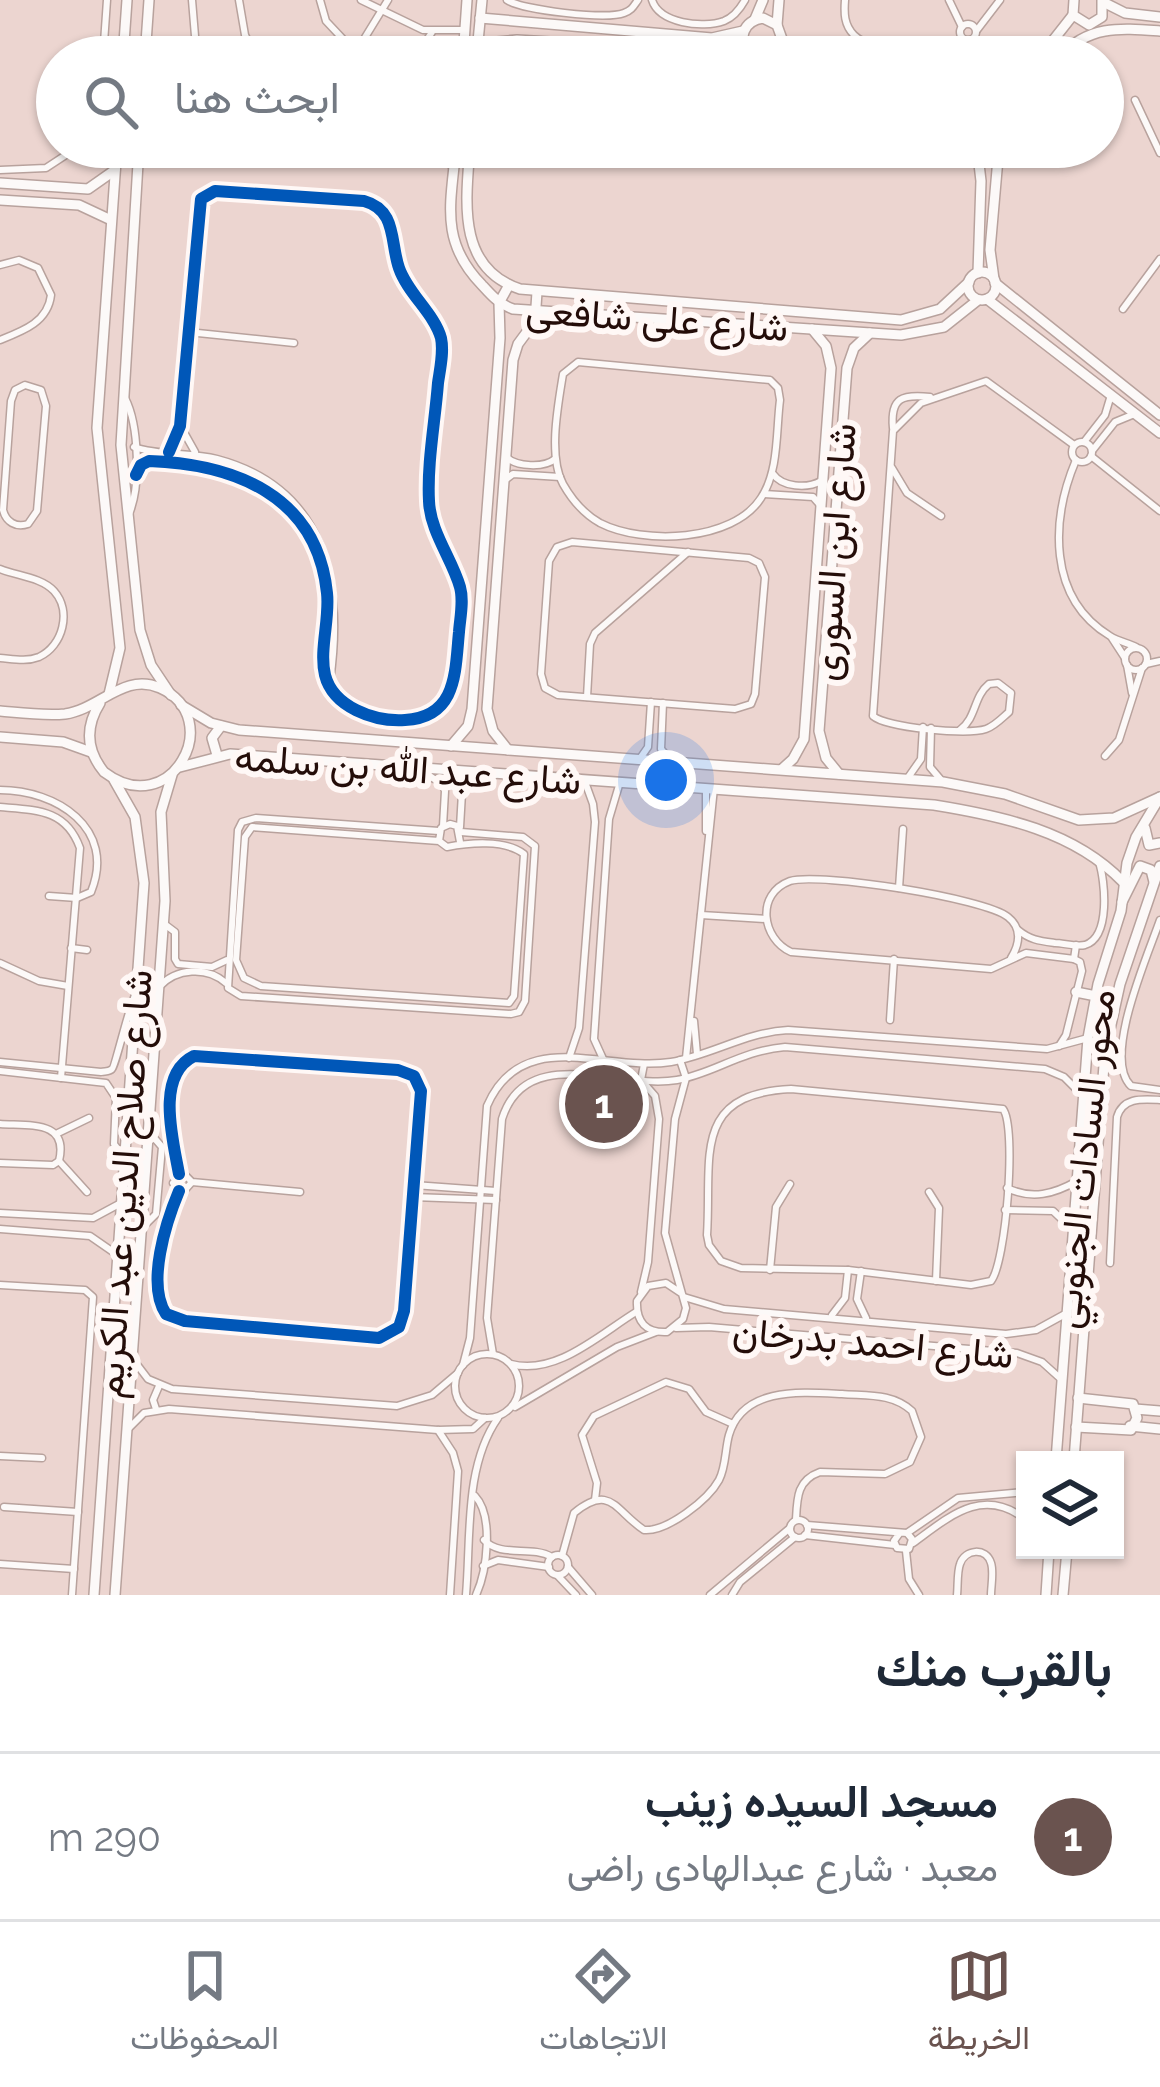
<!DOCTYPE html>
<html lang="ar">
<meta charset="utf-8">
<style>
body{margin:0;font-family:Raleway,Vazirmatn,sans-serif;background:#f6f6f7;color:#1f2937;direction:rtl}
.controls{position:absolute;right:36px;bottom:36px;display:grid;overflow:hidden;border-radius:0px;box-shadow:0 3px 9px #0004}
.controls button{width:108px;height:108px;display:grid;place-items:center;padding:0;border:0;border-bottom:3px solid #e0e1e3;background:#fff;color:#1f2937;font:60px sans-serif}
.you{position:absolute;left:666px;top:780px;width:42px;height:42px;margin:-30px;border:9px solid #fff;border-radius:50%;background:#1a73e8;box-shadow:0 0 0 18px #1a73e833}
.badge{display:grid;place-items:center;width:78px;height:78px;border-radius:50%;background:#6a534f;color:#fff;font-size:39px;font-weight:700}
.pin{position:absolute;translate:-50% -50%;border:6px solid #fff;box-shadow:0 3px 12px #0006}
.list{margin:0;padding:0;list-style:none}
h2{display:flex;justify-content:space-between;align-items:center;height:156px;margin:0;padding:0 48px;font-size:51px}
h2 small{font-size:39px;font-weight:400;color:#747a83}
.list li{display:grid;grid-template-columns:78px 1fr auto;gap:36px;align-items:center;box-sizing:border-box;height:168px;padding:0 48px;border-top:3px solid #e0e1e3}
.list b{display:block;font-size:45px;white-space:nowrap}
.list p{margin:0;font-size:39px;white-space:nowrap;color:#747a83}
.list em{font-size:39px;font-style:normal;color:#747a83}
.icon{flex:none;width:66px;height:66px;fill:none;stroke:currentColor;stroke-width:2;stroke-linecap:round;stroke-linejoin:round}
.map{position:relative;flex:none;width:1160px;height:1595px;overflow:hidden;direction:ltr}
.search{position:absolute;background:#fff;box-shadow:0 3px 9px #0004;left:36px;right:36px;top:36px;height:132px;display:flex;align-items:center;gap:30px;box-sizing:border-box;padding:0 42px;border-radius:66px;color:#747a83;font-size:45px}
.sheet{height:324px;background:#fff}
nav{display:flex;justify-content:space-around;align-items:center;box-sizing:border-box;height:168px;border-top:3px solid #e0e1e3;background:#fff;font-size:33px;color:#747a83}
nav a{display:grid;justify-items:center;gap:6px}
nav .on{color:#6a534f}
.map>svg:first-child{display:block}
</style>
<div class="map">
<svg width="1160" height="1595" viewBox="0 0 1160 1595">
<rect width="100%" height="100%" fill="#ecd5d0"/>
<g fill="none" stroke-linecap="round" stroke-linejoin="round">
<defs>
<g id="street">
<path d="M192 0 196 48"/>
<path d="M239 0 245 35 256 57"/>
<path d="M320 0 326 21 357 54"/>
<path d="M361 0 423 30H465"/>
<path d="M507 0C522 10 606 20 624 13 632 10 633 7 638 0"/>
<path d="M652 0C659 23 702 29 724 21 734 17 740 9 745 0"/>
<path d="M845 0C844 13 844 25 854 35 874 55 942 55 962 39"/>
<path d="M949 0 962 27"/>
<circle cx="968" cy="32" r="8"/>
<path d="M977 30 1000 0"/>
<path d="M103 57 107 0"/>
<path d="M353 57 388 0"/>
<path d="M416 57 432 32"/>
<path d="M1135 100 1160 153"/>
<path d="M0 170 46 168 78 147"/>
<path d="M0 265 19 260 38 268 51 295C48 322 23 331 0 340"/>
<path d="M1123 309 1160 259"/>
<path d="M188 332 294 343"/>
<path d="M578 362 770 380 778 388 780 400C776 431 779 471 761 498 733 542 643 545 600 523 584 514 572 500 563 484 548 456 558 405 563 374Z"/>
<path d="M25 385 41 390 46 406 37 511 28 524C16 528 6 522 3 510L11 401 15 390Z"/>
<path d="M125 398C139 425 141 486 129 514"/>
<path d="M181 427 195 452"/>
<path d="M893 428C890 397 903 394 930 397"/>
<circle cx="1082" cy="452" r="10"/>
<path d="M1084 442 1105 415 1111 395"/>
<path d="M134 447C160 456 190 452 217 459 326 488 344 583 330 681"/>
<path d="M1092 451 1115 422 1132 415"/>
<path d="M1091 456 1160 511"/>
<path d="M506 457C517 467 544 468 555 459"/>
<path d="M1076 460C1051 519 1047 598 1110 636 1118 641 1128 643 1136 647"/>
<path d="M892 468 907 493 941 516"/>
<path d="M773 474C782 487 807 489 821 481"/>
<path d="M136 475 141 465 149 461C234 464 317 495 327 593 330 619 319 650 325 675 333 707 374 722 405 720 457 717 455 673 459 632 460 618 464 601 460 587 452 559 430 531 429 501 427 463 435 422 438 383 440 369 444 352 441 338 434 313 408 294 399 268 390 242 397 210 364 201L215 191 201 199 180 426 169 452"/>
<path d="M505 480 513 474 560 477"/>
<path d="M764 494 813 497 821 506"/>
<path d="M572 542 749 558 759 563 765 577 755 694 751 704 735 709 558 695 545 688 541 674 549 561 557 547Z"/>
<path d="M0 569C17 576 41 577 54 591 72 611 63 646 39 657 26 662 13 659 0 658"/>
<path d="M1112 638 1125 658"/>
<circle cx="1136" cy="659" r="11"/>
<path d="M1146 664 1160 661"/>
<path d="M1127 665 1132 693"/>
<path d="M587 697 590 644 595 633 688 552"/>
<path d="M663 703 661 749 671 761"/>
<path d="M931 728 930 767 941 780"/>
<path d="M960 730C977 717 973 697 989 684L998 683 1011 693 1009 712C1002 718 995 726 986 729 967 735 887 728 873 716L893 431 921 403 986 381 1074 445"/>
<path d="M1105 756 1119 740 1142 668"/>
<path d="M641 757 648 747 651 702"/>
<path d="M422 769C441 791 474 788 497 774"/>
<path d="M907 779 921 759 923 727"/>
<path d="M442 783 445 791 443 826"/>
<path d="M0 790C56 790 117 828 91 892L77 898 49 896"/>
<path d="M0 807C36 810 66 809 80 848L61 1078"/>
<path d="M460 827 462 793 467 785"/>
<path d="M439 831 256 818 242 822 238 830 228 988 241 996 511 1014 519 1012 525 1001 535 846 523 837 461 832"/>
<path d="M706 831V790"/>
<path d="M439 841 252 827 245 837 236 960 244 978 261 986 509 1003 514 996 524 854C505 839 468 843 447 847L439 841 441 828 450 824 457 826 460 842"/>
<path d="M899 888 903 829"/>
<path d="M701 915 766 919"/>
<path d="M1160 920C1148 955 1102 1058 1131 1086L1160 1090"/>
<path d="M163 923 175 932V959L178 964 212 967 227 960"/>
<path d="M1018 930C1030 940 1040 941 1055 943 1063 943 1076 947 1085 945 1111 937 1105 881 1099 862"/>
<path d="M71 948 87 950"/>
<path d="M1011 958C1020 944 1022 928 1008 917 985 898 818 872 790 881 755 894 762 939 791 952L991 969 1026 953 1074 959"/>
<path d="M0 963 39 981 68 986"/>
<path d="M159 987C176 968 207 966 226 983"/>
<path d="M890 1020 894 959"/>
<path d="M694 1021 697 1054"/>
<path d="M1059 1046 1066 1035 1082 971 1080 962 1074 959 1076 945"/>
<path d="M569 1058 579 1028 595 822 593 804 584 779"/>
<path d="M686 1058 714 788"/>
<path d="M680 1060 686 1078 675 1119 665 1233 686 1308 683 1319 667 1332C646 1333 636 1322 637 1301L648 1286 666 1283 681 1293"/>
<path d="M604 1061 594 1039 609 819 620 782"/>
<path d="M0 1062 101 1072C105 1071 109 1072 112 1069 115 1067 128 1011 134 998"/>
<path d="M0 1071 106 1083 116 1098 114 1144 124 1157"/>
<path d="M791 1089 1003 1109C1017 1127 1006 1263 991 1281L971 1285 848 1270 741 1268 721 1261 709 1245 707 1235C712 1157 691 1094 791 1089Z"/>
<path d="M0 1124C30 1126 69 1120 59 1161L53 1165 0 1163"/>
<path d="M58 1133 89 1118"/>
<path d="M59 1161 87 1192"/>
<path d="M179 1174C173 1140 155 1075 194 1056L398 1070 414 1076 421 1091 404 1311 399 1327 379 1338 185 1321 166 1314C146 1284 166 1222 179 1191"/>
<path d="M192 1182 183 1192 173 1183 183 1173 192 1182 300 1192"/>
<path d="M414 1185 496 1191"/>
<path d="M1007 1188C1032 1200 1054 1194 1077 1181"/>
<path d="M929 1192 939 1208 936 1281"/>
<path d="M413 1197 496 1200"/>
<path d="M1005 1210 1053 1211 1071 1228"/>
<path d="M0 1213 93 1218 121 1203"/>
<path d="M142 1228 156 1214 162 1147 149 1132"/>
<path d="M0 1229 90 1236 116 1254"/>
<path d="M1110 1263 1117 1117C1123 1097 1142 1099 1160 1100"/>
<path d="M770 1270 776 1207 790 1184"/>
<path d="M861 1271 857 1299 866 1318"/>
<path d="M0 1285 85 1290 93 1297 72 1595"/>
<path d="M641 1292 648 1262 659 1119 655 1096 641 1080 644 1064"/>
<path d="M684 1297 724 1309 1006 1334 1036 1330 1067 1313"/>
<path d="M832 1315 845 1298 848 1270"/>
<path d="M676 1328 709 1327 1017 1353 1042 1362 1062 1380"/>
<circle cx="487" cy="1386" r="32"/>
<path d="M493 1354 487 1318 502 1119C526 1042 619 1090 677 1080 715 1073 740 1051 785 1047L1045 1069 1064 1077 1083 1096"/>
<path d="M132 1358 148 1379 172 1389 397 1406 432 1395 458 1373"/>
<path d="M511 1364C556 1376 600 1334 636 1312"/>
<path d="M463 1365 470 1338 487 1106C522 1025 605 1072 671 1062 712 1055 746 1032 788 1030L1047 1049 1088 1038"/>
<path d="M515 1407 617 1347 656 1332"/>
<path d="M156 1409 153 1400 159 1386"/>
<path d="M129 1428 144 1413 169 1409 438 1430 473 1429 485 1418"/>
<path d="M438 1430 453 1453 458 1471 450 1595"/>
<path d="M0 1456 42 1458"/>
<path d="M475 1496C494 1516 487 1571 476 1595"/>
<path d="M595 1500 597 1483 582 1435 594 1416 666 1382 689 1389 706 1412 733 1424"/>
<path d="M4 1507 78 1512"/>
<circle cx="799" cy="1529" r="9"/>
<path d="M807 1525 907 1533 912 1539 909 1549 897 1548 894 1541 899 1534"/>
<path d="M907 1533 958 1498 1025 1492"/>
<path d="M805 1535 895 1545"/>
<path d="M484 1540C501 1558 531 1545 552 1557"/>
<path d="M913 1543C949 1517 982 1486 1025 1519"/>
<path d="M906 1551 909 1579 919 1595"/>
<circle cx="558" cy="1565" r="10"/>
<path d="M562 1556 574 1513C611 1483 615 1511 644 1530 667 1532 708 1500 719 1480 726 1467 725 1449 729 1435 743 1386 803 1392 842 1394 868 1396 892 1393 912 1411L921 1437 910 1462 885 1474 820 1472C797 1480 797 1498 796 1520"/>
<path d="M0 1564 74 1569"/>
<path d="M483 1566 498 1560 549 1567"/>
<path d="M568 1567 592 1595"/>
<path d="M558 1576 576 1595"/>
<path d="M466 1595C471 1538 464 1466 498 1418"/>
<path d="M710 1595 790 1528"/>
<path d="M732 1595 740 1582 795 1537"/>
<path d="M957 1595C958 1586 957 1572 960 1564 965 1549 986 1547 991 1563 994 1572 991 1586 991 1595"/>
</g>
<g id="secondary">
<path d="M1074 0 1073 15 1089 25 1102 17V0"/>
<path d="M1103 2 1125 13 1160 17"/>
<path d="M480 18 712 38 743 31"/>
<path d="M755 19 763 0"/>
<path d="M777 25 779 0"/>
<path d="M478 51 497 42 517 40 749 54"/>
<path d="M477 52 482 0"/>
<path d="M750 54C737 39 743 21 763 18L777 25 782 39 769 57"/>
<path d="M123 57 127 0"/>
<path d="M145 57 149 0"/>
<path d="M463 57 467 0"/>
<path d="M1040 57 1073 15"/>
<path d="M1060 57C1088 25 1120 28 1160 31"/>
<path d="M139 147 121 445 140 630 151 665 171 695"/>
<path d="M432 147 454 166"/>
<path d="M456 147C451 203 439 241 482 285 492 296 499 304 513 309L901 335 944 327 978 300"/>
<path d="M470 147C466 200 456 268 520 289L901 320 940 309 969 282"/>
<path d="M977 147 981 181 978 273"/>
<path d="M980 147H993"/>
<path d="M0 183 88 189 115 170"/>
<path d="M0 200 79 205 111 220"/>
<circle cx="982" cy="286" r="14"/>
<path d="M994 279 990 250 999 147"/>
<path d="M995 283 1160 415"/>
<path d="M987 299 1160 433"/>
<path d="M109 694 120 648 97 428 117 147"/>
<path d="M181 705 211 723 239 730 943 782 1005 794 1079 820 1114 818 1160 797"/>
<path d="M0 711C22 713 44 716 65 714 100 709 124 672 160 688 227 718 171 823 104 772 86 750 85 727 100 703"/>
<path d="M0 737 63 742 91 752"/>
<path d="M451 746 468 726 472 709 500 338 499 303 509 285"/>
<path d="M508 750 493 731 487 709 513 360 518 344 535 321 537 292"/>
<path d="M217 755 212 738 221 726"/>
<path d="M180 767 230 754 934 805C1002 816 1074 831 1123 882"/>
<path d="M782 769 793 759 804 739 831 368 826 346 812 329"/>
<path d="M839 774 826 758 819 731 847 368 854 348 870 333"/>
<path d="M1135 1409 1160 1411"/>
<path d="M1130 1426 1160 1429"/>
<path d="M1076 1427 1131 1430 1137 1418 1133 1404 1078 1398"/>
<path d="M94 1595 144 883 135 817 114 780"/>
<path d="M115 1595 165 901 161 812 172 775"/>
</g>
<g id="primary">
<path d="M1145 828 1149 845 1160 843"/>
<path d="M1122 902 1140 866 1151 870 1154 882"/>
<path d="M1076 992 1096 996"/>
<path d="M1056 1460 1088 1038 1098 984 1121 911 1127 863 1136 837 1160 797"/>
<path d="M1074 1460 1105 1052 1120 984 1160 866"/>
<path d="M1046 1595 1049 1550"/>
<path d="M1063 1595 1067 1550"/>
</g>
</defs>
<use href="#street" stroke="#b8a29d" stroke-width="9"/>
<use href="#secondary" stroke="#b8a29d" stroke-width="12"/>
<use href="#primary" stroke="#b8a29d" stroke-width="12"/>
<use href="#street" stroke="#fcf9f8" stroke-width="6"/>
<use href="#secondary" stroke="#fcf9f8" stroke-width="9"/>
<use href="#primary" stroke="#fcf9f8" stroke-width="9"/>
<defs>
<g id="cycleway">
<path d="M136 475 141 465 149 461C234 464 317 495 327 593 330 619 319 650 325 675 333 707 374 722 405 720 457 717 455 673 459 632 460 618 464 601 460 587 452 559 430 531 429 501 427 463 435 422 438 383 440 369 444 352 441 338 434 313 408 294 399 268 390 242 397 210 364 201L215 191 201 199 180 426 169 452"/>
<path d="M179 1174C173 1140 155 1075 194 1056L398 1070 414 1076 421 1091 404 1311 399 1327 379 1338 185 1321 166 1314C146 1284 166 1222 179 1191"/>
</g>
</defs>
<use href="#cycleway" stroke="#fff8f6" stroke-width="20"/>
<use href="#cycleway" stroke="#0057b8" stroke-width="12"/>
</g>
<g text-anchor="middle" stroke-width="12" stroke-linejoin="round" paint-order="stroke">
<g font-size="39" fill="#240d09" stroke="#fff8f6">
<text transform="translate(657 318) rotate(4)" y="14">شارع على شافعى</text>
<text transform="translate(833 552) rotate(-86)" y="14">شارع ابن السورى</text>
<text transform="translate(408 768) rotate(4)" y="14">شارع عبد الله بن سلمه</text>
<text transform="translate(1083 1159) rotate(-84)" y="14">محور السادات الجنوبي</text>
<text transform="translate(123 1184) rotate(-86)" y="14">شارع صلاح الدين عبد الكريم</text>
<text transform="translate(873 1342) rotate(5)" y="14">شارع احمد بدرخان</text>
</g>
</g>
</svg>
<div class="controls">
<button><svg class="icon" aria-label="layers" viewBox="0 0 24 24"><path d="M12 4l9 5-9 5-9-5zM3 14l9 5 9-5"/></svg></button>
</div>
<div class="you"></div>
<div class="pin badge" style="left:604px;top:1104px">1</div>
<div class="search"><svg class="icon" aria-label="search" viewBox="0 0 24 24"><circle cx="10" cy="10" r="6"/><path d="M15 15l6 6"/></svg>ابحث هنا</div>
</div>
<section class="sheet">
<h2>بالقرب منك<small></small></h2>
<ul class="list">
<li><span class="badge">1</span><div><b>مسجد السيده زينب</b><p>معبد · شارع عبدالهادى راضى</p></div><em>290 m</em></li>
</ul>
</section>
<nav>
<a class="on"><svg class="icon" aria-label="map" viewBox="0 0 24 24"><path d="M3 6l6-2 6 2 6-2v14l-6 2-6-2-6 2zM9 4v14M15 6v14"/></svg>الخريطة</a>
<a><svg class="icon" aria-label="directions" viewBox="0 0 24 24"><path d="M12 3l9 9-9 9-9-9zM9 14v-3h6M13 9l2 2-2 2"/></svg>الاتجاهات</a>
<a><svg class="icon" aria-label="saved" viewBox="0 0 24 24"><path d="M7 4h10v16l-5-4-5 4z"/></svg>المحفوظات</a>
</nav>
